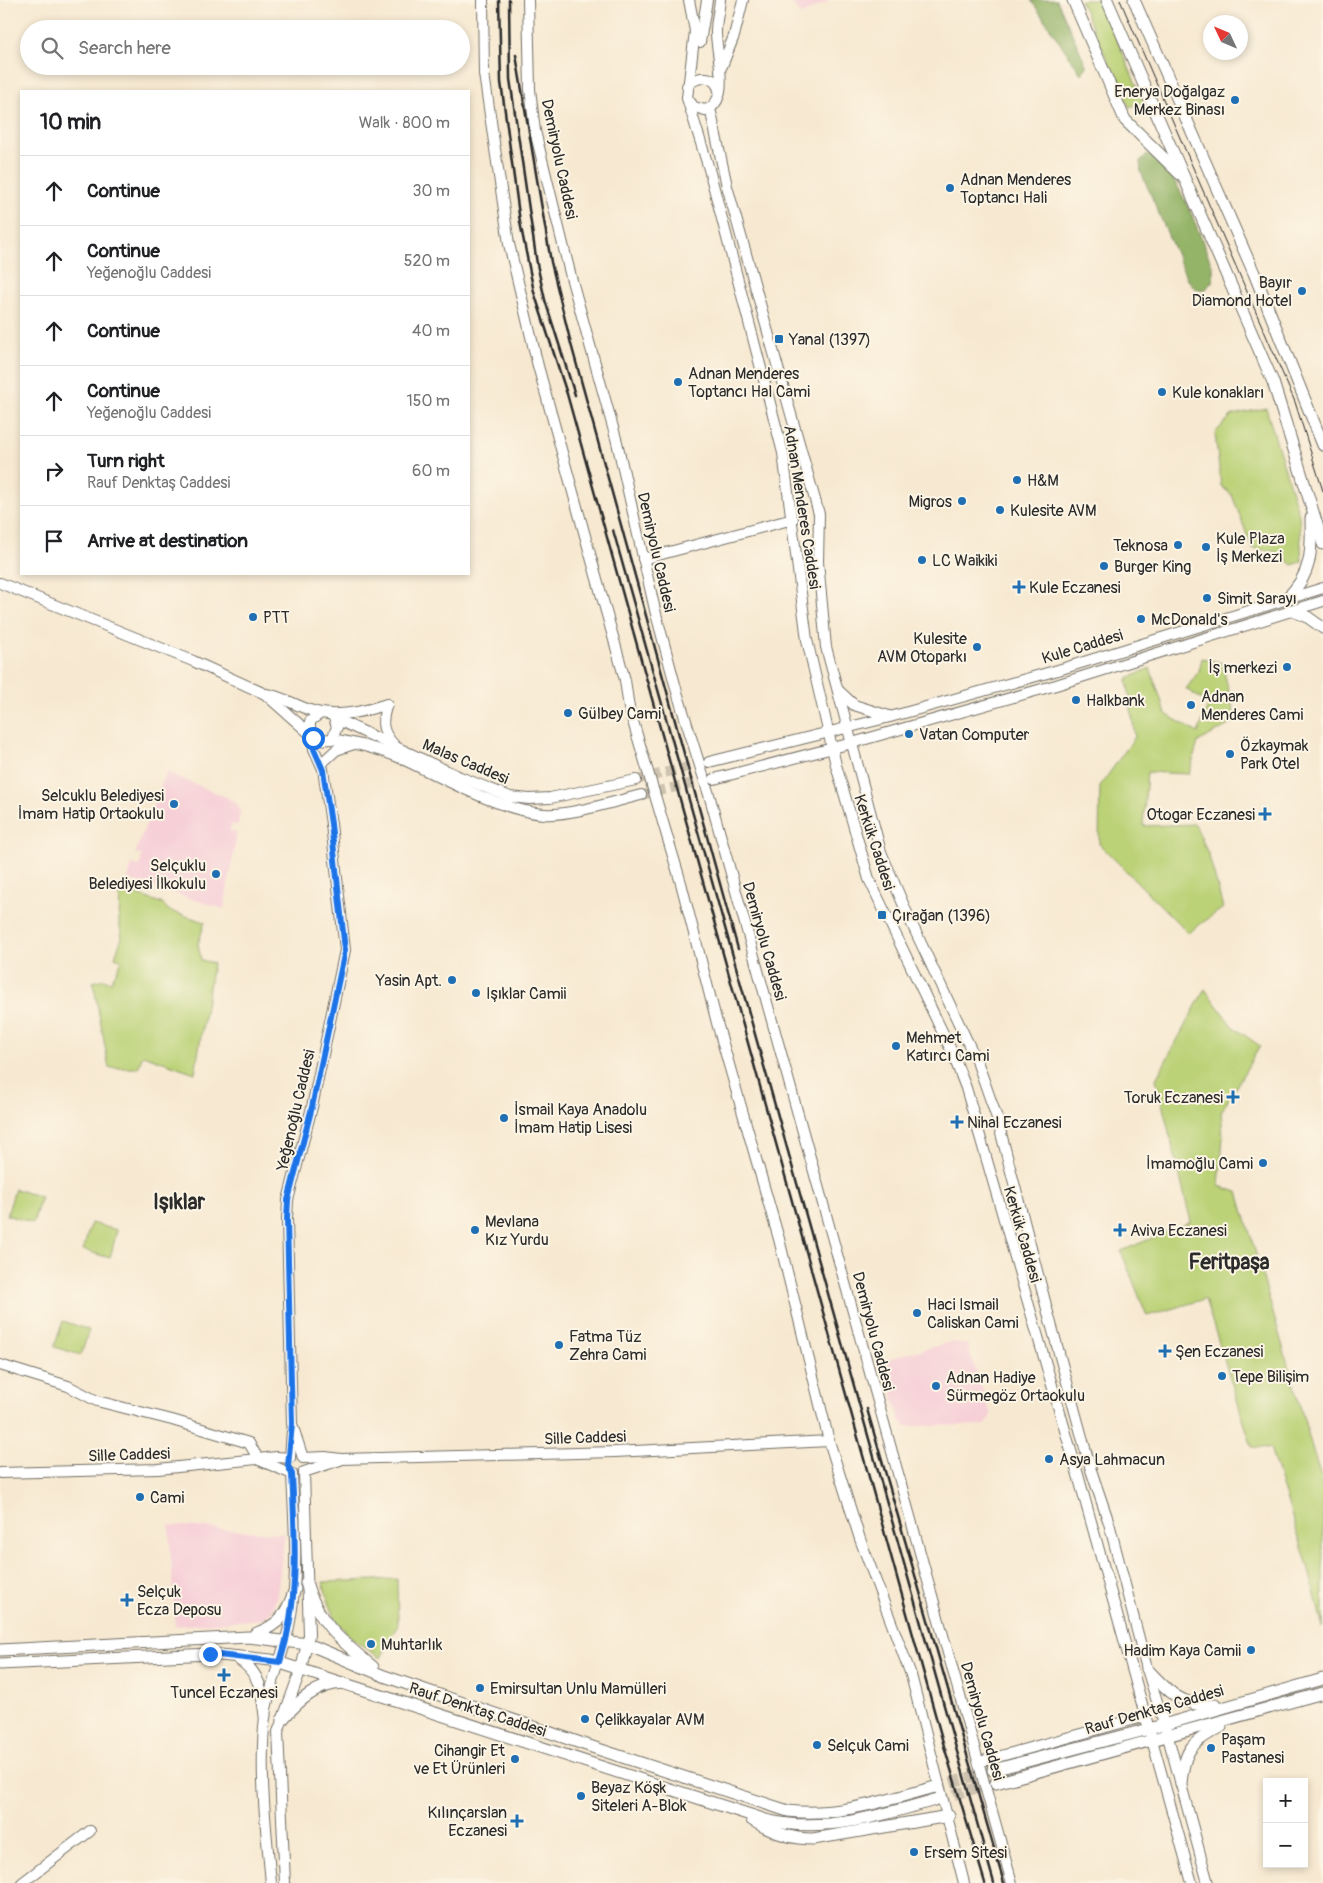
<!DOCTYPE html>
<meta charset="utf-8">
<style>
body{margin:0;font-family:Pangolin,sans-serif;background:#f6f6f6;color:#202124}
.controls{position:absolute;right:15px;bottom:15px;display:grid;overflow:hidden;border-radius:0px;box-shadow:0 2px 8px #0003}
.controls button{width:45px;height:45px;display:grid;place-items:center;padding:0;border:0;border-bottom:1px solid #e0e0e0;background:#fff;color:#202124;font:25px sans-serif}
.compass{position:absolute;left:1203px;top:15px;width:45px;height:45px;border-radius:50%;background:#fff;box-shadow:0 2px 8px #0003;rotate:314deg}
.stop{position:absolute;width:15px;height:15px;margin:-11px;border:4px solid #1a73e8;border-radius:50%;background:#fff}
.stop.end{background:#1a73e8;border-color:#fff;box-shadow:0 1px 5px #0008}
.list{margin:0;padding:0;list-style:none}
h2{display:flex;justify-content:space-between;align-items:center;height:65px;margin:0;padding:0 20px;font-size:21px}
h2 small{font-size:16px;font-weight:400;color:#757577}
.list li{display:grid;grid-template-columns:32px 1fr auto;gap:15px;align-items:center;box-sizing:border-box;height:70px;padding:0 20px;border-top:1px solid #e0e0e0}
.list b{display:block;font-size:19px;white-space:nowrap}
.list p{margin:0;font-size:16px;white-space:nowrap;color:#757577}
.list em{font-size:16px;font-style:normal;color:#757577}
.icon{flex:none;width:28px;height:28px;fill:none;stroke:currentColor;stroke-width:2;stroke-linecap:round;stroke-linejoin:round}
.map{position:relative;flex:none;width:1323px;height:1883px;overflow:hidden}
.search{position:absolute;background:#fff;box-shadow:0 2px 8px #0003;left:20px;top:20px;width:450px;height:55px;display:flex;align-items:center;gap:12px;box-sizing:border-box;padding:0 18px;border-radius:28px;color:#757577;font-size:19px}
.panel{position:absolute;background:#fff;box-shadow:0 2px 8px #0003;left:20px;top:90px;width:450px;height:485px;border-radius:0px}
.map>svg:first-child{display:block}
</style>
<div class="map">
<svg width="1323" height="1883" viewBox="0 0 1323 1883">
<rect width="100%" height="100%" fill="#fcf5e5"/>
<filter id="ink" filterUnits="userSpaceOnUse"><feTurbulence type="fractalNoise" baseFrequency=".02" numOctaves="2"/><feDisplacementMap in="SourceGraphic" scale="10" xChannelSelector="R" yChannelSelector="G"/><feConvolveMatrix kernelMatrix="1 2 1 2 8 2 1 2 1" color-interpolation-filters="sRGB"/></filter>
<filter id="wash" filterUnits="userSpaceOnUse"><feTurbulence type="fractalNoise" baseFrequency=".0096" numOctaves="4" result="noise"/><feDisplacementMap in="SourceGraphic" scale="20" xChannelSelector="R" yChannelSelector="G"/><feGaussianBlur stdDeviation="1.12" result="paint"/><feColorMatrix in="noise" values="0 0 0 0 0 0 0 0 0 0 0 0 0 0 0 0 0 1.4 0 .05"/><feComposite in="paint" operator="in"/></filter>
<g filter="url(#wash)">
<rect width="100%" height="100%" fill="#f7e9d1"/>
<g fill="#f6cfd7">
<path d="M789 0H830L801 15Z"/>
<path d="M166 772 226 797 237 804 240 811 238 825 231 824 230 831 237 833 224 909 128 879 132 864 140 866 142 855 135 854Z"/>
<path d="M951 1342 967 1344 991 1415 985 1425 905 1426 900 1420 883 1360Z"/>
<path d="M169 1525 285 1534 277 1595 272 1611 263 1619 175 1626Z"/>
</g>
<g fill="#bbd277" stroke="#737e51">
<path d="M1080 0H1100L1144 103 1129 107Z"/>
<path d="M1266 408 1299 515 1302 562 1292 565 1277 552 1252 548 1232 495 1221 486 1215 433 1232 415Z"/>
<path d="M1202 658 1222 663 1236 721 1198 742 1189 774 1147 772 1143 826 1195 824 1209 856 1223 908 1188 933 1099 844 1100 786 1135 737 1127 679 1150 668 1166 714 1198 733 1209 704 1186 689 1199 671Z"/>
<path d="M120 889 161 903 170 911 205 922 198 944 201 960 213 963 195 1073 143 1055 138 1068H109L93 982 104 979 111 982 122 960 115 957 122 937 119 922Z"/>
<path d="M1205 989 1232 1026 1260 1046 1221 1112 1223 1137 1219 1186 1238 1192 1323 1485V1628L1308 1566 1270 1448 1252 1447 1205 1299 1147 1316 1121 1251 1191 1222 1156 1079Z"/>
<path d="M15 1189 41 1197 33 1223 7 1215Z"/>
<path d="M91 1223 117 1230 110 1258 83 1250Z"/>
<path d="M63 1321 89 1330 81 1355 54 1347Z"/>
<path d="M397 1579 398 1624 381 1658C343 1634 334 1625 323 1582Z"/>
</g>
<g fill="#94b468" stroke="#60704a">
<path d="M1031 0H1057L1087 67 1081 74Z"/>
<path d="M1146 155C1176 160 1201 241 1213 267V281L1205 290 1196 289 1187 279 1141 172 1140 161Z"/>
</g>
</g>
<g filter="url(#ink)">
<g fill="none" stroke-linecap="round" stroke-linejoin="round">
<g stroke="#cec3b0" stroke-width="10" stroke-dasharray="10 5" stroke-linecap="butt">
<path d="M636 780 708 762"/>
<path d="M641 795 711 779"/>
</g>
<g stroke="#cec3b0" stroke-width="11" stroke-dasharray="11 5.5" stroke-linecap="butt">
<path d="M935 1787 992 1771"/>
<path d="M938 1799 994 1783"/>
</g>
<defs>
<g id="secondary">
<path d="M483 0 484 74 509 244 538 366 625 680 629 708 681 883 717 1023 779 1239 829 1441 860 1539 911 1675 964 1883"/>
<path d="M528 0 530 89 535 131 571 277 617 442 655 610 677 692 710 798 1012 1883"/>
<path d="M689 0 695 31 687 98 694 107 705 110C733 102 715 51 716 31 716 21 719 10 720 0"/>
<path d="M700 42 707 0"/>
<path d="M722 66 734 36 743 0"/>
<path d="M687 86C697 76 714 73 719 90"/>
<path d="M687 98 709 169 783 453 807 640 836 765 869 879 952 1052 966 1088 1078 1475 1192 1883"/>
<path d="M710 108 727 186 819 514 818 562 826 647 881 852 910 920 978 1064 997 1118 1047 1309 1091 1470 1109 1523 1147 1669 1168 1737 1208 1883"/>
<path d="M643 559 793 519"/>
<path d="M0 583 193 661 265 694 317 740 332 739 337 727 334 718"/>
<path d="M839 691 854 705 889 716"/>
<path d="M266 694C286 697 302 710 321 713 343 717 366 711 387 704"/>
<path d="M387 704C381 722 381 731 394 745"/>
<path d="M334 718 460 777 510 797 529 799 550 798 636 780"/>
<path d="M310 734V721L321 713"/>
<path d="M313 738 314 749 323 769 331 824 345 950 312 1107 288 1200 287 1219 292 1424 303 1458 325 1457 341 1459 615 1452 829 1441"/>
<path d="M332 739C354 743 377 748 398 757 440 776 497 810 544 814 569 816 616 801 641 795"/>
<path d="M324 761 336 750 354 744"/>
<path d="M709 762 890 717 1058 670 1323 588"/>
<path d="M714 779 852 743 1056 685 1323 601"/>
<path d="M0 1365 68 1386 97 1401 172 1420 249 1443 259 1460 292 1474C294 1523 299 1572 290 1621 285 1653 269 1684 265 1716 259 1772 266 1828 271 1883"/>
<path d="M0 1473 158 1469 277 1457 290 1458 292 1430"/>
<path d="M979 1762 1146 1716"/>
<path d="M22 1883 90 1831"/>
<path d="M285 1883 278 1732 301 1669 309 1635 304 1472 340 1460"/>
</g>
<g id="primary">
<path d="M1073 0 1125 120 1180 174"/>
<path d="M1107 0 1273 382 1323 544"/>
<path d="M1134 0 1254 273 1323 445"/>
<path d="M1286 599C1312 575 1312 551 1311 518"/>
<path d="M1290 610 1306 616 1323 628"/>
<path d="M306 1583C319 1624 340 1640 373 1667"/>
<path d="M255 1634C281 1624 286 1615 295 1589"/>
<path d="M0 1650 248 1637 308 1644 384 1676 601 1750 788 1811C838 1817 887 1800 935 1787"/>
<path d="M237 1658C260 1672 262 1691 265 1716"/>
<path d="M0 1664 210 1654 271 1660 766 1820C823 1834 884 1815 938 1799"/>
<path d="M1147 1669C1169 1692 1181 1707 1215 1705"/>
<path d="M282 1720C298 1701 317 1684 343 1683"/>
<path d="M993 1770 1149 1729 1323 1679"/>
<path d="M996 1783 1323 1693"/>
<path d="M1181 1784C1184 1750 1191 1742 1221 1727"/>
<path d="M752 1820C771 1832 790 1839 813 1839L949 1816"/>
</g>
</defs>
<use href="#secondary" stroke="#726e65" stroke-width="12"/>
<use href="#primary" stroke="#726e65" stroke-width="13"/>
<use href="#secondary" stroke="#fff" stroke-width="10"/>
<use href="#primary" stroke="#fff" stroke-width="11"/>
<path stroke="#2b2b2b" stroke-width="1" d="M1120 0 1295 402 1323 491"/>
<g stroke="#2b2b2b" stroke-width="2.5">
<path d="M499 0 501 82 520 222 534 292 567 394 944 1746 985 1883"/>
<path d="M509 0 510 79 537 264 545 300 575 395"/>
<path d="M516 55 551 262 571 344 738 949"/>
<path d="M613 530 994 1883"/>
<path d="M867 1409 1004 1883"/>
</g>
</g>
</g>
<g fill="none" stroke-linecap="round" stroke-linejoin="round" filter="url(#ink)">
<path stroke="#1a73e8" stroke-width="6" d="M210 1654 280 1662C300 1600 295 1538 292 1474L288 1466 292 1424 287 1219 288 1200 312 1107 345 950 331 824 323 770 314 749 313 738"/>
</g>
<g fill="#1f6fb2" stroke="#fcf5e5" stroke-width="2">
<circle cx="1235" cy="100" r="5"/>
<circle cx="950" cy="188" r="5"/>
<circle cx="1302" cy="291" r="5"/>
<rect x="774" y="334" width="10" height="10" rx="2.5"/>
<circle cx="678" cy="382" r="5"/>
<circle cx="1162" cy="392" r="5"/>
<circle cx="1017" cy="480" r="5"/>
<circle cx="962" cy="501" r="5"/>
<circle cx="1000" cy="510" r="5"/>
<circle cx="1178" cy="545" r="5"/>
<circle cx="1206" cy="547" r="5"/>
<circle cx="922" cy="560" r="5"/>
<circle cx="1104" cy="566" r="5"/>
<path d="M1016.5 579.5h5v5h5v5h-5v5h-5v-5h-5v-5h5z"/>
<circle cx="1207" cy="598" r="5"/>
<circle cx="253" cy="617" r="5"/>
<circle cx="1141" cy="619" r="5"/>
<circle cx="977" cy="647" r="5"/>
<circle cx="1287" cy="667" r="5"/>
<circle cx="1076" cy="700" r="5"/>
<circle cx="1191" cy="705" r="5"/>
<circle cx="568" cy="713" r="5"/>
<circle cx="909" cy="734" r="5"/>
<circle cx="1230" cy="754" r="5"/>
<circle cx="174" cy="804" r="5"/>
<path d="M1262.5 806.5h5v5h5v5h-5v5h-5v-5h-5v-5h5z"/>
<circle cx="216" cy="874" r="5"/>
<rect x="877" y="910" width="10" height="10" rx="2.5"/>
<circle cx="452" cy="980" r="5"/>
<circle cx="476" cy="993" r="5"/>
<circle cx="896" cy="1046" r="5"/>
<path d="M1230.5 1089.5h5v5h5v5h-5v5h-5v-5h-5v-5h5z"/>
<circle cx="504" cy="1118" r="5"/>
<path d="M954.5 1114.5h5v5h5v5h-5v5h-5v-5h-5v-5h5z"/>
<circle cx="1263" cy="1163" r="5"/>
<circle cx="475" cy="1230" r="5"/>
<path d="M1117.5 1222.5h5v5h5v5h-5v5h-5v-5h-5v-5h5z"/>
<circle cx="917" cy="1313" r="5"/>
<circle cx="559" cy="1345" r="5"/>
<path d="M1162.5 1343.5h5v5h5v5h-5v5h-5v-5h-5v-5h5z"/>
<circle cx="1222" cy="1376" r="5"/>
<circle cx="936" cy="1386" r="5"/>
<circle cx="1049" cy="1459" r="5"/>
<circle cx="140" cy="1497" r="5"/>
<path d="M124.5 1592.5h5v5h5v5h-5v5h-5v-5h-5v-5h5z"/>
<circle cx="371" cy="1644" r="5"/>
<circle cx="1251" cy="1650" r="5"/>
<path d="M221.5 1667.5h5v5h5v5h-5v5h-5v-5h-5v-5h5z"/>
<circle cx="480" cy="1688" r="5"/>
<circle cx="585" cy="1719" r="5"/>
<circle cx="817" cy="1745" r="5"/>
<circle cx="1211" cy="1748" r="5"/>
<circle cx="515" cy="1759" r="5"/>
<circle cx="581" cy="1796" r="5"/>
<path d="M514.5 1813.5h5v5h5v5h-5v5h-5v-5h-5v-5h5z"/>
<circle cx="914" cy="1852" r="5"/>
</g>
<g text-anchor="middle" stroke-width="4" stroke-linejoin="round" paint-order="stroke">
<g font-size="16" fill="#2b2b2b" stroke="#fcf5e5" text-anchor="start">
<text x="1225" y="97" text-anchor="end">Enerya Doğalgaz<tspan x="1225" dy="18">Merkez Binası</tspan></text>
<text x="960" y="185">Adnan Menderes<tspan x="960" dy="18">Toptancı Hali</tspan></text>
<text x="1292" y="288" text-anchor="end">Bayır<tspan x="1292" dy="18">Diamond Hotel</tspan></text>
<text x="789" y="345">Yanal (1397)</text>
<text x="688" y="379">Adnan Menderes<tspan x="688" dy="18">Toptancı Hal Cami</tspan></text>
<text x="1172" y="398">Kule konakları</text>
<text x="1027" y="486">H&amp;M</text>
<text x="952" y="507" text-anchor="end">Migros</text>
<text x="1010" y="516">Kulesite AVM</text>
<text x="1216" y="544">Kule Plaza<tspan x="1216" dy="18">İş Merkezi</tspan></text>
<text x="1168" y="551" text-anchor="end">Teknosa</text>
<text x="932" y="566">LC Waikiki</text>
<text x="1114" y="572">Burger King</text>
<text x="1029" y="593">Kule Eczanesi</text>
<text x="1217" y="604">Simit Sarayı</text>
<text x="263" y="623">PTT</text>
<text x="1151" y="625">McDonald's</text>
<text x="967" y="644" text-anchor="end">Kulesite<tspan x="967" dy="18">AVM Otoparkı</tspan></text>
<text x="1277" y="673" text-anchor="end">İş merkezi</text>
<text x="1201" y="702">Adnan<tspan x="1201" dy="18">Menderes Cami</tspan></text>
<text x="1086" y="706">Halkbank</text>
<text x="578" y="719">Gülbey Cami</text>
<text x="919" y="740">Vatan Computer</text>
<text x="1240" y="751">Özkaymak<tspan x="1240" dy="18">Park Otel</tspan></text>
<text x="164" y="801" text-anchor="end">Selcuklu Belediyesi<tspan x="164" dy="18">İmam Hatip Ortaokulu</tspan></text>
<text x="1255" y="820" text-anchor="end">Otogar Eczanesi</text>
<text x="206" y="871" text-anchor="end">Selçuklu<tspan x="206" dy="18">Belediyesi İlkokulu</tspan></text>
<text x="892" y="921">Çırağan (1396)</text>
<text x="442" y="986" text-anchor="end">Yasin Apt.</text>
<text x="486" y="999">Işıklar Camii</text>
<text x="906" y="1043">Mehmet<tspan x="906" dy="18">Katırcı Cami</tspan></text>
<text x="1223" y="1103" text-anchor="end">Toruk Eczanesi</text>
<text x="514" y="1115">İsmail Kaya Anadolu<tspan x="514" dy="18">İmam Hatip Lisesi</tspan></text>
<text x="967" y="1128">Nihal Eczanesi</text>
<text x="1253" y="1169" text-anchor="end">İmamoğlu Cami</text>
<text x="485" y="1227">Mevlana<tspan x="485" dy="18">Kız Yurdu</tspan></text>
<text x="1130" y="1236">Aviva Eczanesi</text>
<text x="927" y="1310">Haci Ismail<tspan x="927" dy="18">Caliskan Cami</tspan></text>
<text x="569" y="1342">Fatma Tüz<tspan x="569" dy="18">Zehra Cami</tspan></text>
<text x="1175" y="1357">Şen Eczanesi</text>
<text x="1232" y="1382">Tepe Bilişim</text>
<text x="946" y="1383">Adnan Hadiye<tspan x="946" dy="18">Sürmegöz Ortaokulu</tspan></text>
<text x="1059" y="1465">Asya Lahmacun</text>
<text x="150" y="1503">Cami</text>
<text x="137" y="1597">Selçuk<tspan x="137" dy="18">Ecza Deposu</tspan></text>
<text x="381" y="1650">Muhtarlık</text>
<text x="1241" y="1656" text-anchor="end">Hadim Kaya Camii</text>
<text x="490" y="1694">Emirsultan Unlu Mamülleri</text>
<text x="224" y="1698" text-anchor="middle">Tuncel Eczanesi</text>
<text x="595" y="1725">Çelikkayalar AVM</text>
<text x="1221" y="1745">Paşam<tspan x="1221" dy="18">Pastanesi</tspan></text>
<text x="827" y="1751">Selçuk Cami</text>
<text x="505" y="1756" text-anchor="end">Cihangir Et<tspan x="505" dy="18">ve Et Ürünleri</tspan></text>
<text x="591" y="1793">Beyaz Köşk<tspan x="591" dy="18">Siteleri A-Blok</tspan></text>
<text x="507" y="1818" text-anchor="end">Kılınçarslan<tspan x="507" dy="18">Eczanesi</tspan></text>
<text x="924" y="1858">Ersem Sitesi</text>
</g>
<g font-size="16" fill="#2b2b2b" stroke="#fcf5e5">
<text transform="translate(560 159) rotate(78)" y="6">Demiryolu Caddesi</text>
<text transform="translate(803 507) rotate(81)" y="6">Adnan Menderes Caddesi</text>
<text transform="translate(657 552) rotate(77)" y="6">Demiryolu Caddesi</text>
<text transform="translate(1082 646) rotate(-17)" y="6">Kule Caddesi</text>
<text transform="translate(466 761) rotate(23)" y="6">Malas Caddesi</text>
<text transform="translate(875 842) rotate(72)" y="6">Kerkük Caddesi</text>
<text transform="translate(765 941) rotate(74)" y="6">Demiryolu Caddesi</text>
<text transform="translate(295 1110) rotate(-77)" y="6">Yeğenoğlu Caddesi</text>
<text transform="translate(1023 1234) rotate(74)" y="6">Kerkük Caddesi</text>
<text transform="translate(874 1331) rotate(75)" y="6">Demiryolu Caddesi</text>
<text transform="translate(585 1437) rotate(-2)" y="6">Sille Caddesi</text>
<text transform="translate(129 1454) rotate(-2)" y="6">Sille Caddesi</text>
<text transform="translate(478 1709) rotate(18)" y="6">Rauf Denktaş Caddesi</text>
<text transform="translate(1154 1709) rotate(-16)" y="6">Rauf Denktaş Caddesi</text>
<text transform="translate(983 1721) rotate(74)" y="6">Demiryolu Caddesi</text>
</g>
<g font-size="21" font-weight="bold" fill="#2b2b2b" stroke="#fcf5e5">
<text x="179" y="1209">Işıklar</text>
<text x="1229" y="1269">Feritpaşa</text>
</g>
</g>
</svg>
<div class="controls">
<button>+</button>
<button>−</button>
</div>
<svg class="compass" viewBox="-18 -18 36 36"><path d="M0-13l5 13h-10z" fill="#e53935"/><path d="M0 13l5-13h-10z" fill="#757577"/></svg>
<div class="stop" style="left:313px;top:738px"></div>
<div class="stop end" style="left:210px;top:1654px"></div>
<div class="search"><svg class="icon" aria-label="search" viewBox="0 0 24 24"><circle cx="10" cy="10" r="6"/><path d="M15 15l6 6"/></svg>Search here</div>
<section class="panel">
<h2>10 min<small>Walk · 800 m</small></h2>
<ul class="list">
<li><svg class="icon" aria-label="ahead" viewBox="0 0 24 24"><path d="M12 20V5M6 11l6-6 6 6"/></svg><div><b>Continue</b></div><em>30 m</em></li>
<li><svg class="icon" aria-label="ahead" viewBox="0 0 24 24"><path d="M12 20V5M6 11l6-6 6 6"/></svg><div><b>Continue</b><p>Yeğenoğlu Caddesi</p></div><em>520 m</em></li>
<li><svg class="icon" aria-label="ahead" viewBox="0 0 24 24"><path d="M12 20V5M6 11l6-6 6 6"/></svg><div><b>Continue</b></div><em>40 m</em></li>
<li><svg class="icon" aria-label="ahead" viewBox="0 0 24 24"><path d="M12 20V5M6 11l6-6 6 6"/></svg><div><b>Continue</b><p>Yeğenoğlu Caddesi</p></div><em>150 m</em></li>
<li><svg class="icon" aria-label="right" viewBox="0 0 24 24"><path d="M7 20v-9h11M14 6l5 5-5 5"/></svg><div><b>Turn right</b><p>Rauf Denktaş Caddesi</p></div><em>60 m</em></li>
<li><svg class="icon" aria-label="arrive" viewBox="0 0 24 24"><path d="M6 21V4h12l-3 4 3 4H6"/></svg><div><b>Arrive at destination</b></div></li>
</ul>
</section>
</div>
